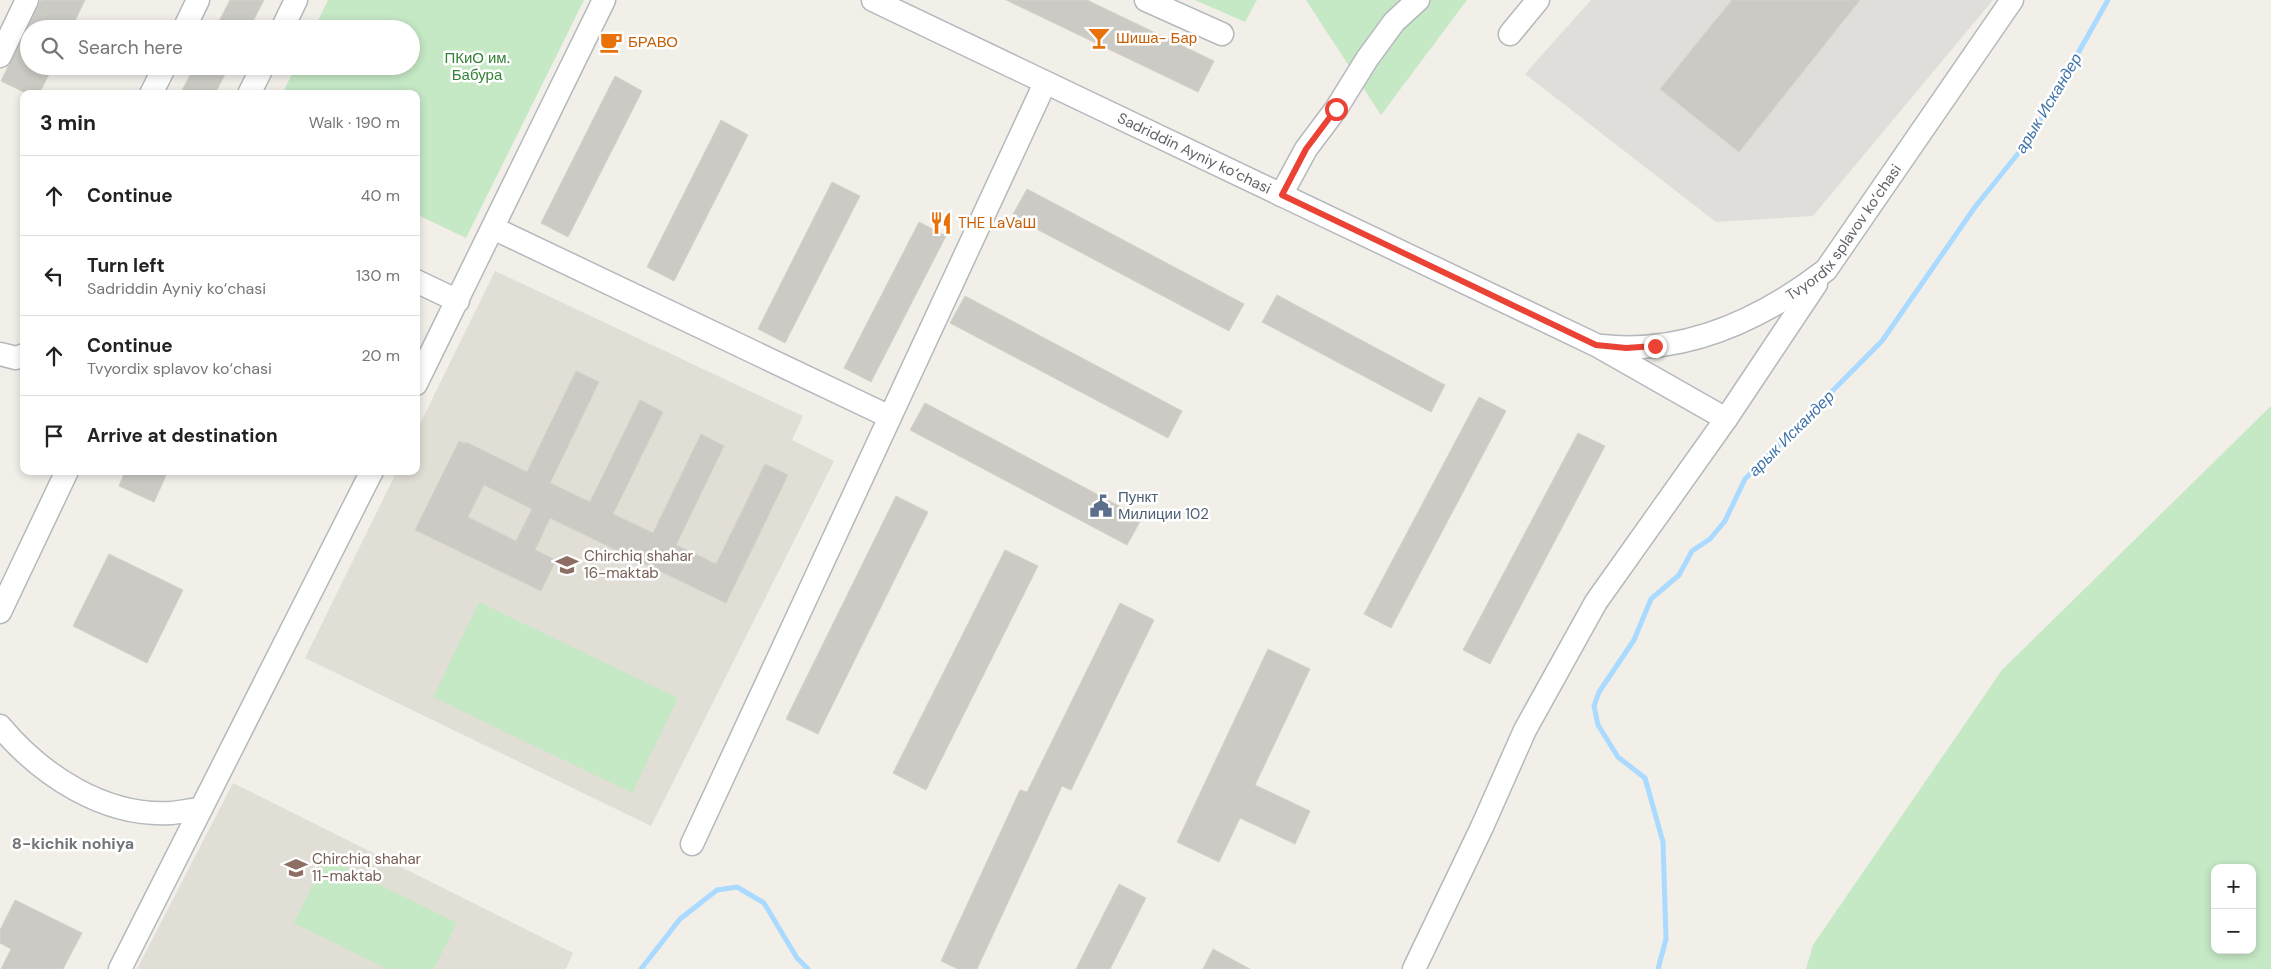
<!DOCTYPE html>
<meta charset="utf-8">
<style>
body{margin:0;font-family:"DM Sans",sans-serif;background:#f6f6f6;color:#222}
.controls{position:absolute;right:15px;bottom:15px;display:grid;overflow:hidden;border-radius:10px;box-shadow:0 2px 8px #0003}
.controls button{width:45px;height:45px;display:grid;place-items:center;padding:0;border:0;border-bottom:1px solid #e0e0e0;background:#fff;color:#222;font:25px sans-serif}
.stop{position:absolute;width:15px;height:15px;margin:-11px;border:4px solid #ea4335;border-radius:50%;background:#fff}
.stop.end{background:#ea4335;border-color:#fff;box-shadow:0 1px 5px #0008}
.list{margin:0;padding:0;list-style:none}
h2{display:flex;justify-content:space-between;align-items:center;height:65px;margin:0;padding:0 20px;font-size:21px}
h2 small{font-size:16px;font-weight:400;color:#767676}
.list li{display:grid;grid-template-columns:32px 1fr auto;gap:15px;align-items:center;box-sizing:border-box;height:80px;padding:0 20px;border-top:1px solid #e0e0e0}
.list b{display:block;font-size:19px;white-space:nowrap}
.list p{margin:0;font-size:16px;white-space:nowrap;color:#767676}
.list em{font-size:16px;font-style:normal;color:#767676}
.icon{flex:none;width:28px;height:28px;fill:none;stroke:currentColor;stroke-width:2;stroke-linecap:round;stroke-linejoin:round}
.map{position:relative;flex:none;width:2271px;height:969px;overflow:hidden}
.search{position:absolute;background:#fff;box-shadow:0 2px 8px #0003;left:20px;top:20px;width:400px;height:55px;display:flex;align-items:center;gap:12px;box-sizing:border-box;padding:0 18px;border-radius:28px;color:#767676;font-size:19px}
.panel{position:absolute;background:#fff;box-shadow:0 2px 8px #0003;left:20px;top:90px;width:400px;height:385px;border-radius:10px}
.map>svg:first-child{display:block}
</style>
<div class="map">
<svg width="2271" height="969" viewBox="0 0 2271 969">
<rect width="100%" height="100%" fill="#f1efe8"/>
<path fill="#e0deda" d="M1591 0H1993L1813 216 1716 222 1525 74Z"/>
<g fill="#e1ded6">
<path d="M495 271 803 416 792 440 834 461 651 826 305 658 397 471H416V432Z"/>
<path d="M233 783 573 953 566 969H137Z"/>
</g>
<g fill="#c5e8c5" fill-rule="evenodd">
<path d="M328 0H584L466 238 416 214V94H282L296 66H411V29H314Z"/>
<path d="M1195 0H1257L1245 22Z"/>
<path d="M1306 0H1467L1381 115Z"/>
<path d="M2271 406V969H1806L1813 945 2002 670ZM2215 868H2252V950H2215Z"/>
<path d="M479 602 678 698 632 793 433 697Z"/>
<path d="M326 858 457 923 434 969H387L294 923Z"/>
</g>
<g fill="none" stroke-linecap="round" stroke-linejoin="round">
<g stroke="#aadaff" stroke-width="5">
<path d="M641 969 680 919 717 890 737 887 764 903 797 958 808 969"/>
<path d="M1658 969 1666 939 1663 842 1645 778 1618 757 1598 725 1594 706 1599 692 1634 640 1651 599 1679 575 1692 551 1710 539 1725 521 1745 479 1882 341 1975 207 2029 140 2108 0"/>
</g>
</g>
<g fill="#cccac5" stroke="#d6d1c6" fill-rule="evenodd">
<path d="M41 0H85L71 29H29V66H53L39 94H28L1 81Z"/>
<path d="M230 0H264L249 29H215Z"/>
<path d="M1006 0H1087L1214 61 1198 92Z"/>
<path d="M1732 0H1860L1739 152 1660 89Z"/>
<path d="M195 66H229L215 94H180Z"/>
<path d="M615 76 642 91 568 237 541 223Z"/>
<path d="M721 120 748 135 674 281 647 267Z"/>
<path d="M832 182 860 196 785 343 758 329Z"/>
<path d="M1027 189 1244 304 1229 331 1012 216Z"/>
<path d="M919 222 946 236 871 382 844 368Z"/>
<path d="M1277 295 1445 385 1431 412 1262 322Z"/>
<path d="M965 296 1182 411 1168 438 950 323Z"/>
<path d="M576 371 599 382 550 483 590 502 640 400 663 412 613 514 653 533 701 434 724 446 676 545 716 564 765 464 788 475 726 603 550 518 535 550 556 560 541 591 415 530 459 441 465 444 466 442 527 472ZM484 485 532 509 516 541 468 517Z"/>
<path d="M1479 397 1506 411 1391 628 1364 614Z"/>
<path d="M925 403 1142 518 1127 545 910 430Z"/>
<path d="M1578 433 1605 446 1490 664 1463 650Z"/>
<path d="M125 471H168L154 502 119 486Z"/>
<path d="M896 496 928 512 818 734 786 719Z"/>
<path d="M1005 550 1038 566 926 790 893 773Z"/>
<path d="M109 554 183 590 147 663 73 626Z"/>
<path d="M1120 603 1154 620 1071 790 1062 786 977 969H958L941 961 1020 790 1027 792Z"/>
<path d="M1268 649 1310 669 1255 785 1310 811 1295 844 1240 818 1219 862 1177 842Z"/>
<path d="M1119 884 1146 898 1110 969H1076Z"/>
<path d="M15 900 82 933 63 969H1L11 949 0 943V930Z"/>
<path d="M1213 949 1250 969H1203Z"/>
</g>
<g fill="none" stroke-linecap="round" stroke-linejoin="round">
<defs>
<g id="minor">
<path id="s1" d="M873 0 1596 345 1726 419 1596 602 1525 730 1482 827 1414 969"/>
<path d="M1146 0 1222 34"/>
<path d="M184 29 198 0"/>
<path d="M282 29 296 0"/>
<path d="M1510 34 1538 0"/>
<path d="M0 56 27 0"/>
<path d="M151 94 165 66"/>
<path d="M249 94 263 66"/>
<path d="M1281 195 1306 149 1336 109 1367 59 1394 22 1418 0"/>
<path d="M493 228 890 417"/>
<path d="M416 281 458 301"/>
<path id="s2" d="M1602 346C1685 355 1762 319 1826 270L2012 0"/>
<path d="M0 354 16 358 24 355"/>
<path d="M416 384 604 0"/>
<path d="M1726 419 1816 284"/>
<path d="M0 612 67 471"/>
<path d="M0 726C41 775 104 817 171 813 181 812 191 810 201 809"/>
<path d="M692 844 1045 83"/>
<path d="M120 969 372 471"/>
</g>
</defs>
<use href="#minor" stroke="#b5b8bc" stroke-width="25"/>
<use href="#minor" stroke="#fff" stroke-width="22"/>
</g>
<g fill="none" stroke-linecap="round" stroke-linejoin="round">
<path stroke="#ea4335" stroke-width="6" d="M1336 109 1306 149 1282 195 1596 345 1626 348 1655 346"/>
</g>
<defs>
<symbol id="bar-bare" viewBox="-9 -9 18 18"><path d="M-6-5H6L.8 .8V4.5H3.5V6h-7V4.5H-.8V.8Z" fill="#e8710a" stroke="#fff" stroke-width="2.5" paint-order="stroke"/></symbol>
<symbol id="cafe-bare" viewBox="-9 -9 18 18"><path d="M-5.5-4.5H6V0H3Q3 3.5 0 3.5H-2.5Q-5.5 3.5-5.5 0ZM3-3.2v2h1.7v-2ZM-6 4.5H4V6H-6Z" fill="#e8710a" stroke="#fff" stroke-width="2.5" paint-order="stroke"/></symbol>
<symbol id="restaurant-bare" viewBox="-9 -9 18 18"><path d="M-5-6h1v4h1v-4h1v4h1v-4h1v5L-1.5 .5V6h-2V.5L-5-1ZM5-6V6H3V1.5H1.5Q1.5-4 5-6Z" fill="#e8710a" stroke="#fff" stroke-width="2.5" paint-order="stroke"/></symbol>
<symbol id="civic-bare" viewBox="-9 -9 18 18"><path d="M-.6-6.5H3V-4.5H.6V-3L4-1V1h2V6H-6V1h2V-1L-.6-3ZM-1.2 2.5V6h2.4V2.5Z" fill="#5c6f8a" stroke="#fff" stroke-width="2.5" paint-order="stroke"/></symbol>
<symbol id="school-bare" viewBox="-9 -9 18 18"><path d="M0-5L7-2L0 1L-7-2ZM-4 1L0 2.5L4 1V4Q0 6-4 4Z" fill="#8d6e63" stroke="#fff" stroke-width="2.5" paint-order="stroke"/></symbol>
</defs>
<g fill-rule="evenodd">
<use href="#bar-bare" x="1083" y="22" width="32" height="32"/>
<use href="#cafe-bare" x="595" y="26" width="32" height="32"/>
<use href="#restaurant-bare" x="925" y="207" width="32" height="32"/>
<use href="#civic-bare" x="1085" y="490" width="32" height="32"/>
<use href="#school-bare" x="551" y="549" width="32" height="32"/>
<use href="#school-bare" x="280" y="852" width="32" height="32"/>
</g>
<g text-anchor="middle" stroke-width="5" stroke-linejoin="round" paint-order="stroke">
<g font-size="15" fill="#c56008" stroke="#fff" text-anchor="start">
<text x="1116" y="43">Шиша- Бар</text>
<text x="628" y="47">БРАВО</text>
<text x="958" y="228">THE LaVaШ</text>
</g>
<g font-size="15" fill="#348238" stroke="#fff">
<text x="477" y="63">ПКиО им.<tspan x="477" dy="17">Бабура</tspan></text>
</g>
<g font-size="15" fill="#5f6368" stroke="#fff">
<text dy="5" stroke="none"><textPath href="#s1" startOffset="356">Sadriddin Ayniy ko‘chasi</textPath></text>
<text dy="5" stroke="none"><textPath href="#s2" startOffset="282">Tvyordix splavov ko‘chasi</textPath></text>
</g>
<g font-size="15" fill="#4e5e75" stroke="#fff" text-anchor="start">
<text x="1118" y="502">Пункт<tspan x="1118" dy="17">Милиции 102</tspan></text>
</g>
<g font-size="15" fill="#785e54" stroke="#fff" text-anchor="start">
<text x="584" y="561">Chirchiq shahar<tspan x="584" dy="17">16-maktab</tspan></text>
<text x="312" y="864">Chirchiq shahar<tspan x="312" dy="17">11-maktab</tspan></text>
</g>
<g font-size="16" font-style="italic" fill="#4174aa" stroke="#fff">
<text transform="translate(2048 103) rotate(-59)" y="6">арык Искандер</text>
<text transform="translate(1791 433) rotate(-45)" y="6">арык Искандер</text>
</g>
<g font-size="16" font-weight="bold" fill="#70757a" stroke="#fff">
<text x="73" y="849">8-kichik nohiya</text>
</g>
</g>
</svg>
<div class="controls">
<button>+</button>
<button>−</button>
</div>
<div class="stop" style="left:1336px;top:109px"></div>
<div class="stop end" style="left:1655px;top:346px"></div>
<div class="search"><svg class="icon" aria-label="search" viewBox="0 0 24 24"><circle cx="10" cy="10" r="6"/><path d="M15 15l6 6"/></svg>Search here</div>
<section class="panel">
<h2>3 min<small>Walk · 190 m</small></h2>
<ul class="list">
<li><svg class="icon" aria-label="ahead" viewBox="0 0 24 24"><path d="M12 20V5M6 11l6-6 6 6"/></svg><div><b>Continue</b></div><em>40 m</em></li>
<li><svg class="icon" aria-label="left" viewBox="0 0 24 24"><path d="M17 20v-9H6M10 6l-5 5 5 5"/></svg><div><b>Turn left</b><p>Sadriddin Ayniy ko‘chasi</p></div><em>130 m</em></li>
<li><svg class="icon" aria-label="ahead" viewBox="0 0 24 24"><path d="M12 20V5M6 11l6-6 6 6"/></svg><div><b>Continue</b><p>Tvyordix splavov ko‘chasi</p></div><em>20 m</em></li>
<li><svg class="icon" aria-label="arrive" viewBox="0 0 24 24"><path d="M6 21V4h12l-3 4 3 4H6"/></svg><div><b>Arrive at destination</b></div></li>
</ul>
</section>
</div>
